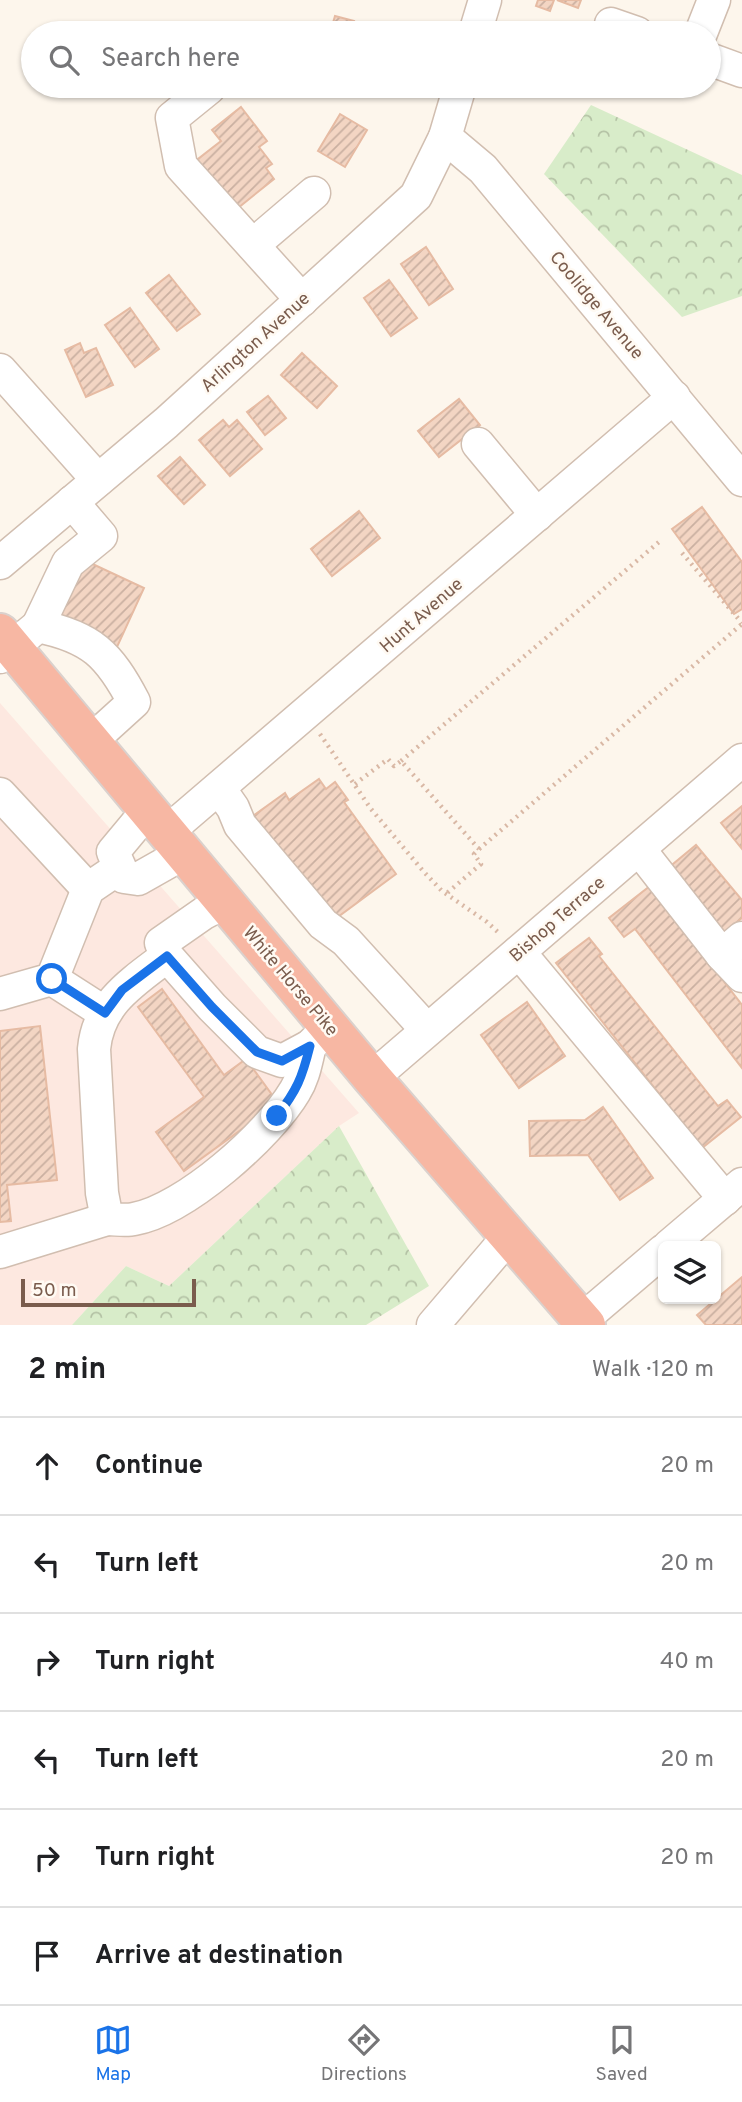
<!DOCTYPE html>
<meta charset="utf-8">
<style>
body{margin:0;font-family:Overpass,sans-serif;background:#f6f6f6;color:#202124}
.controls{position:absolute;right:21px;bottom:21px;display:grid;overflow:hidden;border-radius:10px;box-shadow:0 2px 5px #0004}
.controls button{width:63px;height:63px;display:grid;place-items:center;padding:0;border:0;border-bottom:2px solid #e0e0e0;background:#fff;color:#202124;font:35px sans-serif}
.scale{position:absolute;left:21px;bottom:18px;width:175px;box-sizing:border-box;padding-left:7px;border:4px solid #7a5c4d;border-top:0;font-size:19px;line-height:24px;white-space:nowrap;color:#7a5c4d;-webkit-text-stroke:5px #fffaf3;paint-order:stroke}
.stop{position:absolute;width:21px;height:21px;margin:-16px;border:5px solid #1a73e8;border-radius:50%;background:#fff}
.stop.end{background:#1a73e8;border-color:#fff;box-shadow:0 2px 7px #0008}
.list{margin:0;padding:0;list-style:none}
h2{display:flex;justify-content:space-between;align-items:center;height:91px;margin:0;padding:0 28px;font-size:30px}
h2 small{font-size:23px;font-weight:400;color:#757577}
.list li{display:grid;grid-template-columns:46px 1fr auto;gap:21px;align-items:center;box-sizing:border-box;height:98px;padding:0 28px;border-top:2px solid #e0e0e0}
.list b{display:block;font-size:26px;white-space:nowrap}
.list em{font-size:23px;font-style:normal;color:#757577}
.icon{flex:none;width:38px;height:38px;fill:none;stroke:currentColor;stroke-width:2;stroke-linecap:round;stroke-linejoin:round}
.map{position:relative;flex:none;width:742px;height:1325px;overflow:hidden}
.search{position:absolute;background:#fff;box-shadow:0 2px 5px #0004;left:21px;right:21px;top:21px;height:77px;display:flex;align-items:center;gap:18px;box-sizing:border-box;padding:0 24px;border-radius:38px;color:#757577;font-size:26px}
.sheet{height:679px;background:#fff}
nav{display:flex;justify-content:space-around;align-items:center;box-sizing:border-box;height:98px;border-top:2px solid #e0e0e0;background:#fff;font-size:19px;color:#757577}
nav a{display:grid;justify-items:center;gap:4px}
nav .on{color:#1a73e8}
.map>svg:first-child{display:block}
</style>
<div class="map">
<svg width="742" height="1325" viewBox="0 0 742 1325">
<defs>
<pattern id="forest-crowns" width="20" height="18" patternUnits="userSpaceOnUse" patternTransform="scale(1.75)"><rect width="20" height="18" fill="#d8ecc9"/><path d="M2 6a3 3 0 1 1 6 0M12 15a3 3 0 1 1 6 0" fill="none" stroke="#b4c2a5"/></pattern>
<pattern id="building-hatch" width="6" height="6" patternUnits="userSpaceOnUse" patternTransform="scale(1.75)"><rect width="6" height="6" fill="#f3d5c3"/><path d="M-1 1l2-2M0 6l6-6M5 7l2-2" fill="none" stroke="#cab0a1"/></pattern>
</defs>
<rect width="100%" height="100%" fill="#fdf6ec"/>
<path fill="#fde8e0" d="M0 703 359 1113 339 1126 169 1286 126 1266 72 1325H0Z"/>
<g fill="url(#forest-crowns)">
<path d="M591 105 742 175V296L682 317 544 174Z"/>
<path d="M339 1126 429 1286 366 1325H72L126 1266 169 1286Z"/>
</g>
<g fill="url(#building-hatch)" stroke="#e6bba3" stroke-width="2">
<path d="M538 0H554L550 11 536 6Z"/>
<path d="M557 0H581L578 8Z"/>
<path d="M335 16 354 21 351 33H330Z"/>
<path d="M366 28 384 33H364Z"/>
<path d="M241 107 267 141 259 147 272 164 266 168 274 179 228 216 189 166 221 141 212 130Z"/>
<path d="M340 114 367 130 345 167 318 151Z"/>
<path d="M426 247 453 289 429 305 401 264Z"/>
<path d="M169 275 200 314 177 331 146 293Z"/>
<path d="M389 280 417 318 391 336 364 298Z"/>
<path d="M130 308 159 349 135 367 105 325Z"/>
<path d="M80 343 84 353 96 348 113 385 86 397 65 350Z"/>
<path d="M302 353 337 386 317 408 281 375Z"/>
<path d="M268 396 286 418 265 435 247 412Z"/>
<path d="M459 399 480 425 439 457 418 431Z"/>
<path d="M223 420 229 427 237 420 262 449 230 476 199 440Z"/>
<path d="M180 457 205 485 184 504 158 476Z"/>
<path d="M702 507 742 562V609L734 614 672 529Z"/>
<path d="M359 511 380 538 332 576 311 549Z"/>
<path d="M84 560 144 588 117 647 57 619Z"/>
<path d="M319 779 326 789 335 782 348 800 344 802 396 874 331 922 253 816 285 793 289 800Z"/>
<path d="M742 806V849L721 823Z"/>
<path d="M696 845 742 900V918L715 940 661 874Z"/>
<path d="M650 886 742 1005V1068L635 929 624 937 609 918Z"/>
<path d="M589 938 602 954 599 956 718 1106 727 1100 741 1117 702 1148 556 963Z"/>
<path d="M162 989 224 1075 246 1059 278 1103 184 1171 156 1132 204 1097 138 1007Z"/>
<path d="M527 1002 565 1056 519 1088 481 1035Z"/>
<path d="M40 1026 57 1180 7 1185 11 1221 0 1222V1031Z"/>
<path d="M603 1107 653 1178 620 1200 588 1155 530 1156 529 1121 585 1120Z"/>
<path d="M742 1277V1325H706L697 1315Z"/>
</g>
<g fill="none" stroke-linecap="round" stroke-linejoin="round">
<defs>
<g id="minor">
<path d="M611 24 637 33"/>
<path d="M475 33 485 0"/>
<path d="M701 33 714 0"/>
<path d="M709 59 742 71"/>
<path d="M209 88 172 118 181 166 302 300"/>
<path d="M445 137 483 169 742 480"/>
<path d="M253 245 314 193"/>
<path d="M0 370 98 480"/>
<path d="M478 444 537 515"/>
<path d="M0 563 166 423 416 196 445 137 460 86"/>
<path d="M38 626 68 563 101 536 72 502"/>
<path d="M0 657 38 626C91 637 109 654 134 702L91 741"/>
<path d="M219 788 233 808 240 825 323 924 346 941 427 1030"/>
<path d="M0 794 88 889"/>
<path d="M148 810 113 852 124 877 138 879 184 853"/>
<path d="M167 832 674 397"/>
<path d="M639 849 722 955"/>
<path d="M225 902 204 913 161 943 167 956 212 1007 257 1052 282 1061 310 1046 318 1038"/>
<path d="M742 938 722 955 742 976"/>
<path d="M519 952 725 1199"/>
<path d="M167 956C133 982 98 1003 94 1049L102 1193 107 1219C115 1219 126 1221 134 1219 185 1210 269 1135 295 1091 304 1077 306 1061 310 1046"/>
<path d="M52 979 105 1013"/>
<path d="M0 994 52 979 88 889 119 868"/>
<path d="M372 1078 742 760"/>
<path d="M669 1246 742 1184"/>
<path d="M0 1252 107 1219"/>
<path d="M582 1320 663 1251"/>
<path d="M433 1325 509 1236"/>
</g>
<path id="highway" d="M0 633 372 1078 586 1325"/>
</defs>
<use href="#minor" stroke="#d1beb0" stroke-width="35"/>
<use href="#highway" stroke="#dad1cd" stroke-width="42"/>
<g stroke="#d9b8a5" stroke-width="4.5" stroke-dasharray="2 5" stroke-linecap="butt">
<path d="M682 553 742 623"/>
<path d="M320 734 371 809 424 872 442 891 487 922 500 934"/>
<path d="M401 761 659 542"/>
<path d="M355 784 388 759 394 766 401 761 479 849 474 854 481 864 447 893"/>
<path d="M479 849 742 624"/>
</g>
<use href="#minor" stroke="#fff" stroke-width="32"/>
<use href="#highway" stroke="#f7b7a3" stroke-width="38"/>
</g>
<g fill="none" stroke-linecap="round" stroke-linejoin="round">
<path stroke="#1a73e8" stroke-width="9" d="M52 979 105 1013 122 990 167 956 212 1007 257 1052 282 1061 310 1046C302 1078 297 1090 277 1116"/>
</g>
<g text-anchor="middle" stroke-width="5" stroke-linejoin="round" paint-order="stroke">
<g font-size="18" fill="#7a5c4d" stroke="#fffaf3">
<text transform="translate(597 305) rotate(50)" y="6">Coolidge Avenue</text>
<text transform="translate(255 342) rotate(-42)" y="6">Arlington Avenue</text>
<text transform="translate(421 615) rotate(-41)" y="6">Hunt Avenue</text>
<text transform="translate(557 919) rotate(-41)" y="6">Bishop Terrace</text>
<text transform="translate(291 981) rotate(50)" y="6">White Horse Pike</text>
</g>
</g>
</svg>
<div class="controls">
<button><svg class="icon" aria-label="layers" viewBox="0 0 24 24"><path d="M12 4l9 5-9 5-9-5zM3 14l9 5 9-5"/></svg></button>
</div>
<div class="scale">50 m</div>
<div class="stop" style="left:52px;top:979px"></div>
<div class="stop end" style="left:277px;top:1116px"></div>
<div class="search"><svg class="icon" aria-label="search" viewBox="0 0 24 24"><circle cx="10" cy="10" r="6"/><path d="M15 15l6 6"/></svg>Search here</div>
</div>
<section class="sheet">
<h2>2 min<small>Walk · 120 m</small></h2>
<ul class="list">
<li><svg class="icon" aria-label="ahead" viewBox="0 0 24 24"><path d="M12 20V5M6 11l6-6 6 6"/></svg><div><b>Continue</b></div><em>20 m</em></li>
<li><svg class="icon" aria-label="left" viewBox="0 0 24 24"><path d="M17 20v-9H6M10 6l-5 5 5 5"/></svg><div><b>Turn left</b></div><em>20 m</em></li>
<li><svg class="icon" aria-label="right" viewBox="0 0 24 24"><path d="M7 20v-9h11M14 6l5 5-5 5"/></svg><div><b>Turn right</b></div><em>40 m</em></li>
<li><svg class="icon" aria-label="left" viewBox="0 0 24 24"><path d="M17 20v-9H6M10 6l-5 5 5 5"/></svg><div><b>Turn left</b></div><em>20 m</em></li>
<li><svg class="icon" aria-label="right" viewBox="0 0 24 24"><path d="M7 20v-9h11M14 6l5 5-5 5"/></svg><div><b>Turn right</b></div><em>20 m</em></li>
<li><svg class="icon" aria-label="arrive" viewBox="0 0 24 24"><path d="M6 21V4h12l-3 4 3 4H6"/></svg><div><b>Arrive at destination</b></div></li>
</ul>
</section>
<nav>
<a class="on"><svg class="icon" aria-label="map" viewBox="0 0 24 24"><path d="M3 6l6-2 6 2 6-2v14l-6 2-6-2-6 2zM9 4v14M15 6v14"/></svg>Map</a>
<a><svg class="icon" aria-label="directions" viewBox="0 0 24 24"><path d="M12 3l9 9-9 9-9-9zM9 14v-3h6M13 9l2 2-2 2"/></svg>Directions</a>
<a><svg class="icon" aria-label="saved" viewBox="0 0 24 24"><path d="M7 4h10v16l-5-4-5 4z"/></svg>Saved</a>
</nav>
